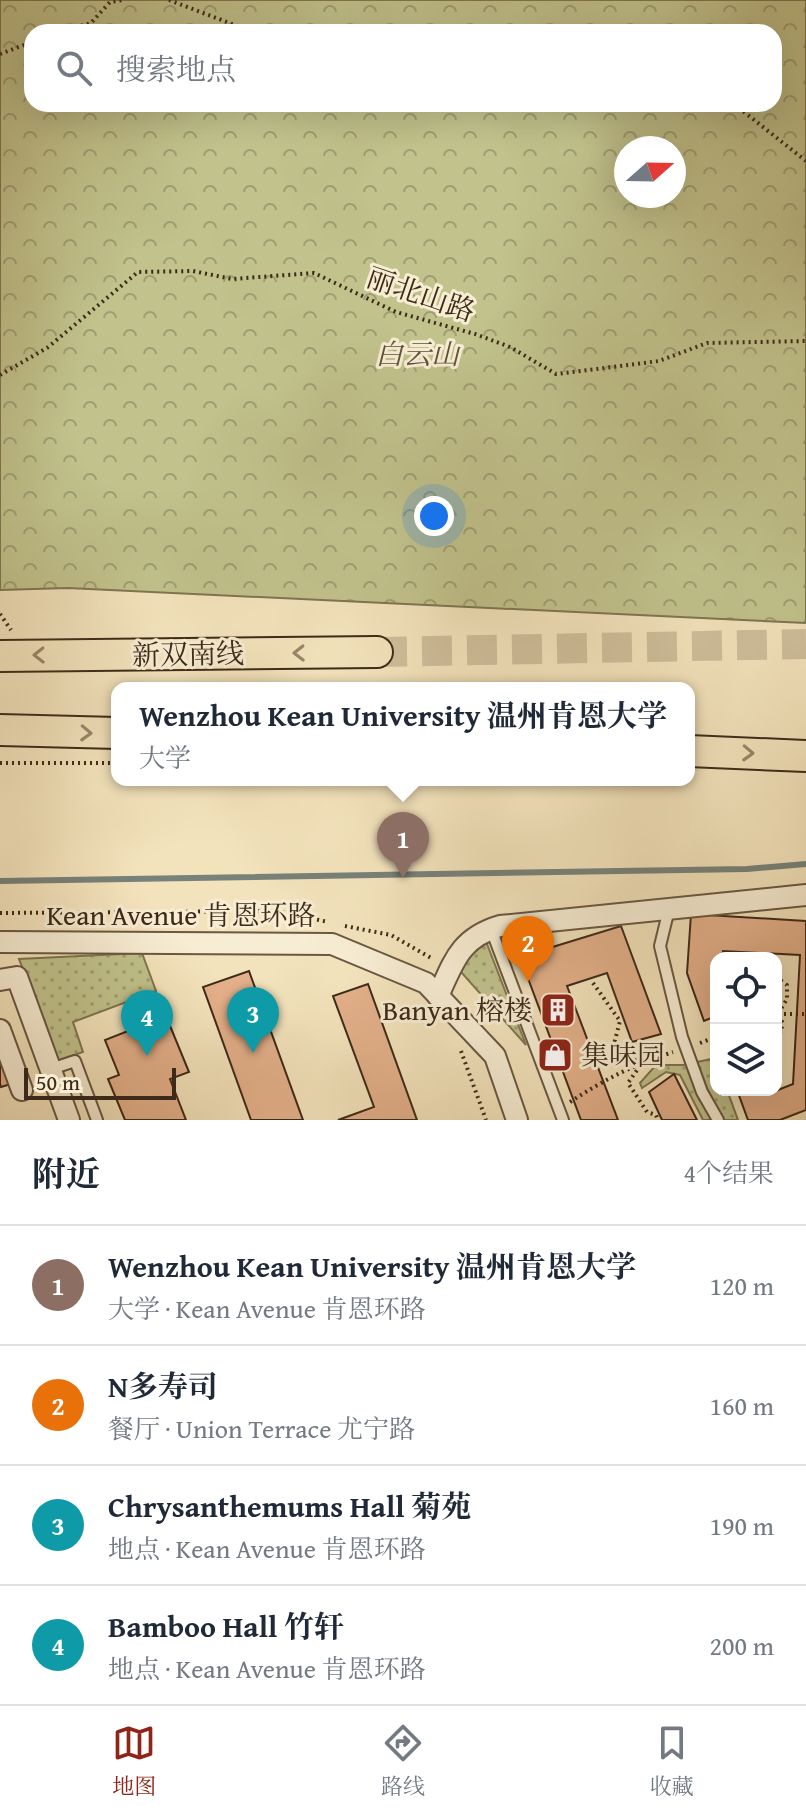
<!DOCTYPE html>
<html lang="zh">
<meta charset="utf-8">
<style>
body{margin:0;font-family:"Gentium Book Plus","Noto Serif SC",serif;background:#f6f6f7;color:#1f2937}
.controls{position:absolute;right:24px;bottom:24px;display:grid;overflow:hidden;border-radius:16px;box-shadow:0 8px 32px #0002}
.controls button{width:72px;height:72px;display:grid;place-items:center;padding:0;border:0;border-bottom:2px solid #e0e1e3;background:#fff;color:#1f2937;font:40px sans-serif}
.compass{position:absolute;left:614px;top:136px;width:72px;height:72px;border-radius:50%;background:#fff;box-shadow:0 8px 32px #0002;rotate:70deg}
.scale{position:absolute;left:24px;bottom:20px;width:152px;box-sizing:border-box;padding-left:8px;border:4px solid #3d2a19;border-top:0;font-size:22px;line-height:28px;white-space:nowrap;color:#3d2a19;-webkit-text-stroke:6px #f7edd3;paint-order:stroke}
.you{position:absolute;left:434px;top:516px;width:28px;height:28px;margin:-20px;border:6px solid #fff;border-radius:50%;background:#1a73e8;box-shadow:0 0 0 12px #1a73e833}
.badge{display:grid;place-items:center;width:52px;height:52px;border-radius:50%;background:#8f2418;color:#fff;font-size:26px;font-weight:700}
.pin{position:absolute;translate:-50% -66px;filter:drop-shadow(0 2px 4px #0008)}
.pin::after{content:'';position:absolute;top:42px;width:28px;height:24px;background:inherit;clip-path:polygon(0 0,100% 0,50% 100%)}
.popup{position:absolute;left:111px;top:682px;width:584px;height:104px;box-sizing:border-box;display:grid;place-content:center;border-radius:16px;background:#fff;filter:drop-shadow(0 2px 6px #0005);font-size:26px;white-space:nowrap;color:#747a83}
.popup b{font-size:30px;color:#1f2937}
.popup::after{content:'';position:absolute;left:50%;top:100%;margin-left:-16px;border:16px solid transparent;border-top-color:#fff}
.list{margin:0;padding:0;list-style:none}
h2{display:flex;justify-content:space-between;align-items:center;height:104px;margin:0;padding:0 32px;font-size:34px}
h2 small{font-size:26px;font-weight:400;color:#747a83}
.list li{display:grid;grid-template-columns:52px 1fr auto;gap:24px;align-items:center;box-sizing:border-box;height:120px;padding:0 32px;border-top:2px solid #e0e1e3}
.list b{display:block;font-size:30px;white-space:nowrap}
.list p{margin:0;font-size:26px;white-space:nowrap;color:#747a83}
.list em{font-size:26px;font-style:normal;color:#747a83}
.icon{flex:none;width:44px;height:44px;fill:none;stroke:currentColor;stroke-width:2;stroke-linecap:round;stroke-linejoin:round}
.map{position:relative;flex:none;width:806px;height:1120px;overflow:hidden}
.search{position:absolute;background:#fff;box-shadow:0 8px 32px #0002;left:24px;right:24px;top:24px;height:88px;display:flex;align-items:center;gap:20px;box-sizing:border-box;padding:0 28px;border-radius:24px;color:#747a83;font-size:30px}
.sheet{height:584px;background:#fff}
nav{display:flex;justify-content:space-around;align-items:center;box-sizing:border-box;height:112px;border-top:2px solid #e0e1e3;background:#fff;font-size:22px;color:#747a83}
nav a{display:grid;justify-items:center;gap:4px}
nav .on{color:#8f2418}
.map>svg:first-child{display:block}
</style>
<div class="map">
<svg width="806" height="1120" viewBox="0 0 806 1120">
<defs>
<pattern id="grass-dots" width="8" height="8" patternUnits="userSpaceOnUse" patternTransform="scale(2)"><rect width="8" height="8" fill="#c1c28c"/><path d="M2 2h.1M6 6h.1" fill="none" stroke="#9e9e72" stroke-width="1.8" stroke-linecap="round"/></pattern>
<pattern id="forest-crowns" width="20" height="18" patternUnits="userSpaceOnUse" patternTransform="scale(2)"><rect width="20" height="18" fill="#c1c28c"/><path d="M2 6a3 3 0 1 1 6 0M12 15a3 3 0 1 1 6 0" fill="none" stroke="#9e9e72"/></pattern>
</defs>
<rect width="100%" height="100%" fill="#f3e3bc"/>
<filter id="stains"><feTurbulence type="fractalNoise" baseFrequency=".0025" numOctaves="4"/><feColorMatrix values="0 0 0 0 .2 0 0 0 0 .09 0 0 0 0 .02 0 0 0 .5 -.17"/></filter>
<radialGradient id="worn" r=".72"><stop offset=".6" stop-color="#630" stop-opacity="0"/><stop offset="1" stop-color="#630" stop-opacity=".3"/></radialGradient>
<g fill="url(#grass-dots)" stroke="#7f7652" stroke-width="2">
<path d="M482 931 526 1045 453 963Z"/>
<path d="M142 953 156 991 73 1022 83 1052 58 1061 19 959Z"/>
<path d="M716 1058V1090H727L738 1120H703L680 1075 666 1072 642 1088 640 1083 656 1065H683Z"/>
</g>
<path fill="url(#forest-crowns)" stroke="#7f7652" stroke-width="2" fill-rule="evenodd" d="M0 0H806V623L68 588 0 590ZM774 32V104H32V32ZM674 148V196H626V148Z"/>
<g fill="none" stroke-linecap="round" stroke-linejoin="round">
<path stroke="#77827a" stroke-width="6" d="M0 881 747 869 806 864"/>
</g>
<g fill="#e3b08a" stroke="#3d2a19" stroke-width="2">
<path d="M691 914 806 921V1110L780 1120H748L737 1090H766L768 1094 793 1084 800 955 723 951V958H716V1016L704 1021 687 973Z"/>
<path d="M621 926 661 1034 632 1042 607 973 567 986 618 1120H581L520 957Z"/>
<path d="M249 971 303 1120H251L203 987Z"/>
<path d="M368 984 417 1120H338L374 1107 333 996Z"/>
<path d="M166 1016 189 1072 170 1079 186 1120H125L108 1079 119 1075 105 1040Z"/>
<path d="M0 1044 14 1083 1 1087 0 1084Z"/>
<path d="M674 1074 697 1120H662L649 1092Z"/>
</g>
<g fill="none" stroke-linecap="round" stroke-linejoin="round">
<path stroke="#cfbe9b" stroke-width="30" stroke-dasharray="30 15" stroke-linecap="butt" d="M377 652 806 644"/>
<defs>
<g id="service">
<path d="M669 909 660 946 682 1037 702 1092 718 1120"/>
<path d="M491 929 563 1120"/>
<path d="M51 1069 75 1061 97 1120"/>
</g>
<g id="minor">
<path d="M0 942 332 944 426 983 495 1056 517 1120"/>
<path d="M0 980 17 977 69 1120"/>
<path d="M438 996C454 961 460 938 500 926L806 895"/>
<path d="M0 1030 22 1090"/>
</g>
<g id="primary">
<path d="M0 656 377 652"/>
<path d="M0 730 117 733"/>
<path d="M689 751 806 756"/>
</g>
</defs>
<use href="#service" stroke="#6a5842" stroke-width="14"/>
<use href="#minor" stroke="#6a5842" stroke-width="24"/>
<use href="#primary" stroke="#3d2a19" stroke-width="34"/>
<g stroke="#3d2a19" stroke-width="4" stroke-dasharray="2 4" stroke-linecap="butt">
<path d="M169 0 253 32"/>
<path d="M58 32 91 23 110 2 123 0"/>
<path d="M0 54 32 42"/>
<path d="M734 104 806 161"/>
<path d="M0 375 47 348 138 272 193 271 232 279 314 273 396 312 475 334 510 347 556 374 659 361 707 343 806 341"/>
<path d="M0 614 11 630"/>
<path d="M0 763H117"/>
<path d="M0 913 277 911 328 922"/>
<path d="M345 926 391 935 433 959"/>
<path d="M776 977 787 985V999L777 1015 783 1023 776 1048"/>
<path d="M593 983 620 1021 614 1044 634 1057 637 1070 628 1083 647 1112 656 1115 658 1120"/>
<path d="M778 1014H806"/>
<path d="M700 1043 716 1037"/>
<path d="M461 1051 486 1120"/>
<path d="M570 1102C607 1078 631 1066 673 1052"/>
</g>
<use href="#service" stroke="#f7edd3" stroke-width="10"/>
<use href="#minor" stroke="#f7edd3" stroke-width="20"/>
<use href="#primary" stroke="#f3e3bc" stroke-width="30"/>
</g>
<defs><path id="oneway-chevron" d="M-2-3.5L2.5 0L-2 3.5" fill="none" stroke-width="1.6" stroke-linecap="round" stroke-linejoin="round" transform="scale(2)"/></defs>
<g stroke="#98866a">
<use href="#oneway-chevron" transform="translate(299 653) rotate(179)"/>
<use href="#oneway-chevron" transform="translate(39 655) rotate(179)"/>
<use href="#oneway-chevron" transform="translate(86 733) rotate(2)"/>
<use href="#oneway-chevron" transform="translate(748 753) rotate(2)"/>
</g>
<defs>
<symbol id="building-square" viewBox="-11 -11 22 22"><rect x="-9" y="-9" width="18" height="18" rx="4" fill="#8f2418" stroke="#f7edd3"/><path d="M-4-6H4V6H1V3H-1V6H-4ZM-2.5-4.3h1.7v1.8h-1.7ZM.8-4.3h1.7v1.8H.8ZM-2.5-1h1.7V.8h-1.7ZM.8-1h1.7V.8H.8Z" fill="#fff"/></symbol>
<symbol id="shop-square" viewBox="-11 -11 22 22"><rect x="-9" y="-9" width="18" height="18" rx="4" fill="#8f2418" stroke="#f7edd3"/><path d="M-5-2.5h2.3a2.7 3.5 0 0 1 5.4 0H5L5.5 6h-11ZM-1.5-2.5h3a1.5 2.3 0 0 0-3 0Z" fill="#fff"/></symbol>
</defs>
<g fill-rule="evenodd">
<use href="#building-square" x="538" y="990" width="40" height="40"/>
<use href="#shop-square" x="535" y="1035" width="40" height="40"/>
</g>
<g text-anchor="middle" stroke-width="6" stroke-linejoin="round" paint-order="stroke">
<g font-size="28" fill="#3d2a19" stroke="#f7edd3">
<text transform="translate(421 294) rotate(19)" y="10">丽北山路</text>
<text transform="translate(188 654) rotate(-1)" y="10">新双南线</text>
<text x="181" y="925">Kean Avenue 肯恩环路</text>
</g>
<g font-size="28" font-style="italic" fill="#5e5036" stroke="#f7edd3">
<text x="417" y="364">白云山</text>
</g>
<g font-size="28" fill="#3d2a19" stroke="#f7edd3" text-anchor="end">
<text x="532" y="1020">Banyan 榕楼</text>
<text x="581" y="1065" text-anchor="start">集味园</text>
</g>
</g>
<rect width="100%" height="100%" filter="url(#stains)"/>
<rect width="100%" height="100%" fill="url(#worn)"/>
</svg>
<div class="controls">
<button><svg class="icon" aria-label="locate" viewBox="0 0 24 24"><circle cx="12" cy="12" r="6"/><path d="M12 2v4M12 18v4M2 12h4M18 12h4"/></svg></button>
<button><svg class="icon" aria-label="layers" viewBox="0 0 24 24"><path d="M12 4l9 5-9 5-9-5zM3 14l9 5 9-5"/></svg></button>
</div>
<svg class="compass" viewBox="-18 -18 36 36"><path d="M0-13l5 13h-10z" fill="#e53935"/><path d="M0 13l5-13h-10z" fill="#747a83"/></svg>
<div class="scale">50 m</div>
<div class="you"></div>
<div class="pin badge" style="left:403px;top:878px;background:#8d6e63">1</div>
<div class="popup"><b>Wenzhou Kean University 温州肯恩大学</b>大学</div>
<div class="pin badge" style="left:528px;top:982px;background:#e8710a">2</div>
<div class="pin badge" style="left:253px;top:1053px;background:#0f9aa8">3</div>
<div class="pin badge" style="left:147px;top:1056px;background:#0f9aa8">4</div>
<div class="search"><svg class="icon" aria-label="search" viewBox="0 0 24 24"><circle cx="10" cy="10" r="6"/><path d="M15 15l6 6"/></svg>搜索地点</div>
</div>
<section class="sheet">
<h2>附近<small>4个结果</small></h2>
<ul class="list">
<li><span class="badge" style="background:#8d6e63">1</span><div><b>Wenzhou Kean University 温州肯恩大学</b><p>大学 · Kean Avenue 肯恩环路</p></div><em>120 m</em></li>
<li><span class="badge" style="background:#e8710a">2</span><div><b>N多寿司</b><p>餐厅 · Union Terrace 尤宁路</p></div><em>160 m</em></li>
<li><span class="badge" style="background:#0f9aa8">3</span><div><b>Chrysanthemums Hall 菊苑</b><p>地点 · Kean Avenue 肯恩环路</p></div><em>190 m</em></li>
<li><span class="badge" style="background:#0f9aa8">4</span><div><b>Bamboo Hall 竹轩</b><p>地点 · Kean Avenue 肯恩环路</p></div><em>200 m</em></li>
</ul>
</section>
<nav>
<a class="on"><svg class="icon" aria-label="map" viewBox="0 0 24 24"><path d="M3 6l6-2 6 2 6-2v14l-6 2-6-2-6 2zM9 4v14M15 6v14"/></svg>地图</a>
<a><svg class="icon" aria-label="directions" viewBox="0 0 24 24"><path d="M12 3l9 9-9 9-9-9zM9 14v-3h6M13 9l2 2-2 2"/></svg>路线</a>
<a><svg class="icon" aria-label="saved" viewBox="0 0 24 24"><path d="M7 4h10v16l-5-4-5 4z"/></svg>收藏</a>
</nav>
